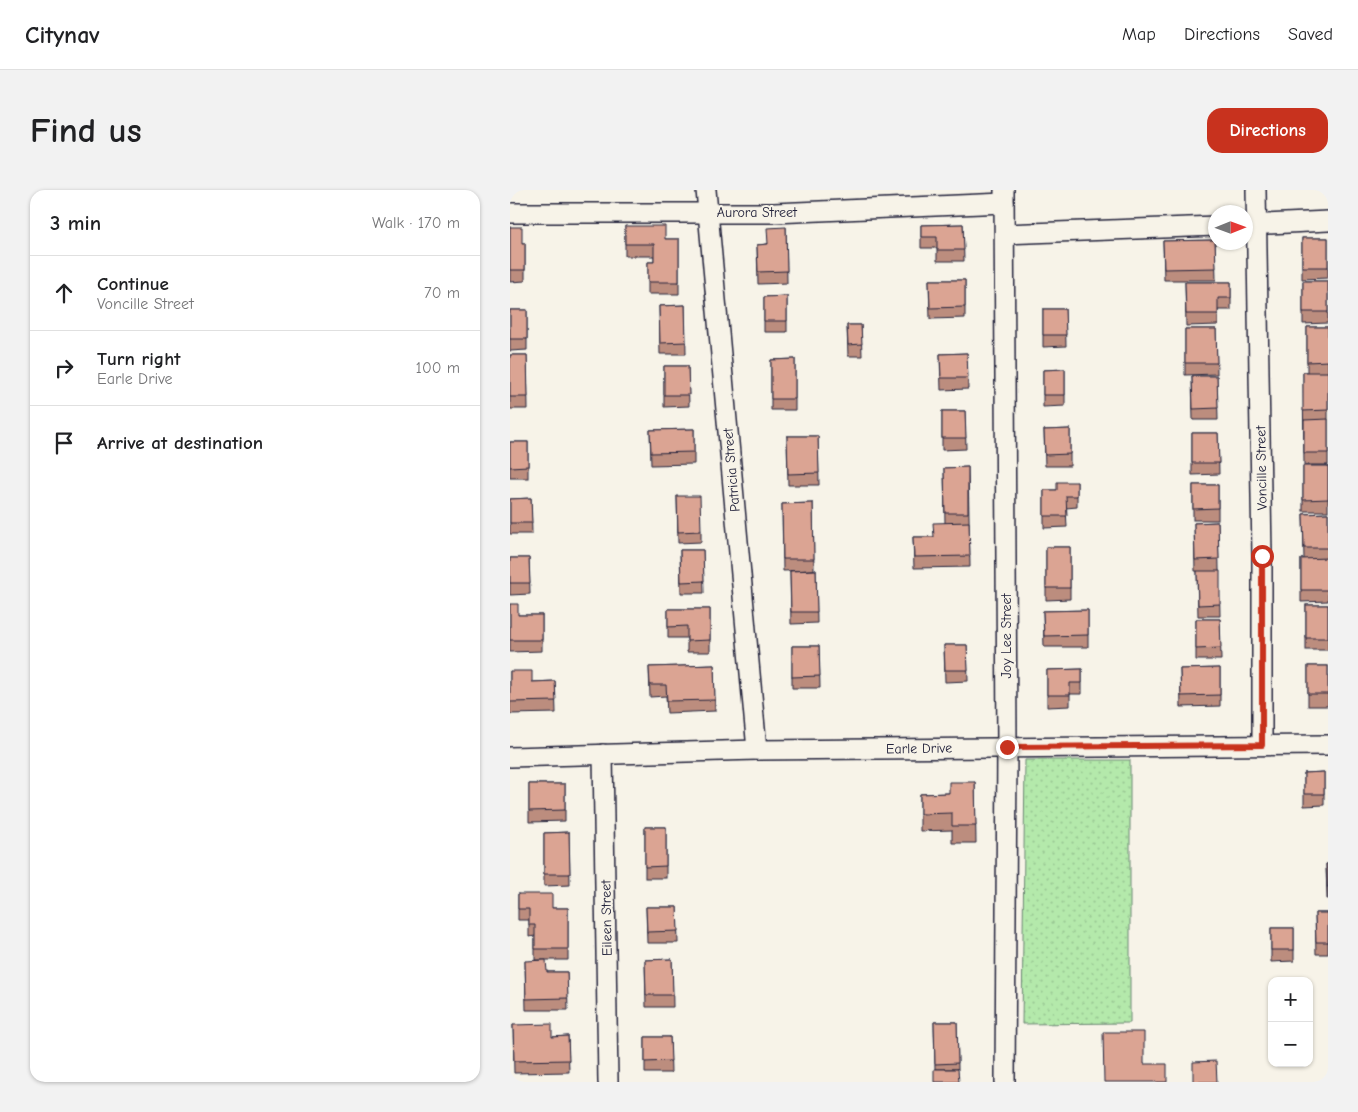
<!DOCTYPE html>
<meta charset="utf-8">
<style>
body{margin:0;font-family:"Comic Neue",sans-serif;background:#f2f2f2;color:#202124}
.controls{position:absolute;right:15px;bottom:15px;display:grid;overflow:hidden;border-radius:10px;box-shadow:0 1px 4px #0004}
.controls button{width:45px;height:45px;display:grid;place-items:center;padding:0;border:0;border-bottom:1px solid #e0e0e0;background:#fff;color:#202124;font:25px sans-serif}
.compass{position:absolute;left:698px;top:15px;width:45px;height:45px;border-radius:50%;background:#fff;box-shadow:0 1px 4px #0004;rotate:89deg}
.stop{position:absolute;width:15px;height:15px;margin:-11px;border:4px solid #c8321e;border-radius:50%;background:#fff}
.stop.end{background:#c8321e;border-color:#fff;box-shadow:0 1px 5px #0008}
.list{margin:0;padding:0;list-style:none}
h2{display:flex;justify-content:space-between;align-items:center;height:65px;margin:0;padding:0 20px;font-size:21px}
h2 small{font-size:16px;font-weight:400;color:#757577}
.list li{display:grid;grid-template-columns:32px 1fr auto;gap:15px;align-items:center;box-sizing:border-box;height:75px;padding:0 20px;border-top:1px solid #e0e0e0}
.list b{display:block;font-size:19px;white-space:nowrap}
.list p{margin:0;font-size:16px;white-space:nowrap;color:#757577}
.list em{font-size:16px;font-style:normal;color:#757577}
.icon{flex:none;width:28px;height:28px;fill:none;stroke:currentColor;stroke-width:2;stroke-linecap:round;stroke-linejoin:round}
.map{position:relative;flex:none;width:818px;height:892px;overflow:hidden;border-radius:15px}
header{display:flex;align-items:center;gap:30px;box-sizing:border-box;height:70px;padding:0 25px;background:#fff;border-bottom:1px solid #e0e0e0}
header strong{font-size:24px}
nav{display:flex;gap:28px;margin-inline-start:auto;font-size:18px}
.intro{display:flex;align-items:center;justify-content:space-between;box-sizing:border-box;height:120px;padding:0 30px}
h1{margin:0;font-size:35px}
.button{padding:12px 22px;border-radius:15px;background:#c8321e;color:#fff;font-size:18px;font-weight:700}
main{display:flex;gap:30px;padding:0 30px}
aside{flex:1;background:#fff;border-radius:15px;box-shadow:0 1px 4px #0004}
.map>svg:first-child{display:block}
</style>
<header>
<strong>Citynav</strong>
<nav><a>Map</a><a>Directions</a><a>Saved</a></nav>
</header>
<div class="intro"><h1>Find us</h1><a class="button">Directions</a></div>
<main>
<aside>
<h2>3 min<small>Walk · 170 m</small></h2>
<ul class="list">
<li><svg class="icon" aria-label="ahead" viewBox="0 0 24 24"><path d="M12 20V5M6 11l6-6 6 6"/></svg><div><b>Continue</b><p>Voncille Street</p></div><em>70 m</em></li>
<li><svg class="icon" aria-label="right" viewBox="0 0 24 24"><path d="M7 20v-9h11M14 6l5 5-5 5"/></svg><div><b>Turn right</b><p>Earle Drive</p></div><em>100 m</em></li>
<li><svg class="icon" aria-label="arrive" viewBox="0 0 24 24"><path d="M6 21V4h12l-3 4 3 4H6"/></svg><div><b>Arrive at destination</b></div></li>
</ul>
</aside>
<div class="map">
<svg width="818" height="892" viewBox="0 0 818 892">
<defs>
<pattern id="grass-dots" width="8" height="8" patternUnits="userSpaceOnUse" patternTransform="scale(1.25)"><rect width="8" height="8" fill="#b4e9ab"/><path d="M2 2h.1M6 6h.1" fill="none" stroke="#9ac894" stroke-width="1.8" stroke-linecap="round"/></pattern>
</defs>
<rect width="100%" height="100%" fill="#f7f3e8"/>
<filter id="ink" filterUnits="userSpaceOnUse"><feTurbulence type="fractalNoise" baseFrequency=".02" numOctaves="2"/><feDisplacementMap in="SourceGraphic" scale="10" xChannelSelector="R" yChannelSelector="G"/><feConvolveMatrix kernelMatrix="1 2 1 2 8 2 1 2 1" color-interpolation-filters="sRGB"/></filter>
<g filter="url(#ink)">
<path fill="url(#grass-dots)" stroke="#6b8673" d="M515 570H620V833L512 834Z"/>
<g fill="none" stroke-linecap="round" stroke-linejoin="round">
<defs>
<g id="minor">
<path d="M196 0 247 560"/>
<path d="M494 0 497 557 495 892"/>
<path d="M746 0 752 366V555"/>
<path d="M0 23H264L494 13"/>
<path d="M736 35 818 31"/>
<path d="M495 44 706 36"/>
<path d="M93 564 98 892"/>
<path d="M0 567 247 560 818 555"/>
</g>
</defs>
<use href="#minor" stroke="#22223b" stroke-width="22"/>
<use href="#minor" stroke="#f7f3e8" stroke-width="19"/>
</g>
<g fill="#bc8d7e" stroke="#22223b">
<path d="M453 34 454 71H427V58H411V35Z"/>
<path d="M115 36 155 49H169V104H138V72H144V66H115Z"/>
<path d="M0 37 12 53H15V91L0 92Z"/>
<path d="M276 37 277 93 248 94 247 55 257 54Z"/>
<path d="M792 48H818V88L792 89Z"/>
<path d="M705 50 706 90H654L653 51Z"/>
<path d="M419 90H455V128L420 129Z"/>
<path d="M793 91H818V133L793 134Z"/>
<path d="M675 92H721V120H708V135L676 136Z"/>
<path d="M277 106V142H254V107Z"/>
<path d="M175 115 176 164H150L149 116Z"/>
<path d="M533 119H555L556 156 533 157Z"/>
<path d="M0 120H17V160L0 161Z"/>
<path d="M337 135H351L352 166H338Z"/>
<path d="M797 137H818V275H794L793 182H797Z"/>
<path d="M675 139H706L707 184 675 185Z"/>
<path d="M457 163 458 199 431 200 430 164Z"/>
<path d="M0 165H17L18 219H0Z"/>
<path d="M285 169V220H261V170Z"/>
<path d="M154 176H178L179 216 154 217Z"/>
<path d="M555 179V216L533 217V180Z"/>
<path d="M682 186H707L708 230H683Z"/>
<path d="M432 221H455L456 259 432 260Z"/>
<path d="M184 239V274L141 275 140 240Z"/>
<path d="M560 239V276H535L534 240Z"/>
<path d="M682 243H708L709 284 682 285Z"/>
<path d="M277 246H308L309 295H278Z"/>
<rect x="0" y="252" width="18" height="36"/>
<rect x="793" y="276" width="25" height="45"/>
<path d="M458 277 460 377 404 378 403 347H424L435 333 434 278Z"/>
<path d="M567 292V317L556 318 557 337 534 338V300H547Z"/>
<rect x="683" y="295" width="25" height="35"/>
<path d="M167 306 191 341V352L168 353Z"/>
<path d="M21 308 22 344H0V309Z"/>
<path d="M303 313 304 380 273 381 272 314Z"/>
<path d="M818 323V411L791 412V369H794L793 324Z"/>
<path d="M708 332 710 426H688L687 381H685L684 333Z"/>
<path d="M536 357H560V409L536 410Z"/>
<path d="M170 360H193L194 403H171Z"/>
<path d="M0 368H19L20 404 0 405Z"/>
<path d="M306 380 307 433 281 434 280 381Z"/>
<path d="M0 414 8 425H32V461L0 462Z"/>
<rect x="796" y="415" width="22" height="45"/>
<path d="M158 419H200V462H177V448H158Z"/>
<path d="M578 420V457H534L533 421Z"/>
<path d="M686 429H710L711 470H686Z"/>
<path d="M434 455H457L458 491 435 492Z"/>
<path d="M282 456H309L310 498H282Z"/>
<path d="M204 475 205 521 157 523 156 506 140 507 139 477Z"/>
<rect x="798" y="476" width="20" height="40"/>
<path d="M710 478V516L671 517 670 479Z"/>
<path d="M572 479V504H560V516L537 517V480Z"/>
<path d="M0 481 22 492 45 491 46 523 0 524Z"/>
<path d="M814 582V615L794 616V583Z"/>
<path d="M465 592 466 653H442V640L410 641V604L439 603Z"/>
<path d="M19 594H55V631L19 632Z"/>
<rect x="135" y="637" width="21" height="51"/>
<path d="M59 642 60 695 34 696V643Z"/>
<path d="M816 674H818V709H817Z"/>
<path d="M8 704 42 718H58V770H25V746L19 747V730H8Z"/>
<path d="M136 717H167L168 753H137Z"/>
<path d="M805 723H818V764H806Z"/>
<path d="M761 738H784V771L761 772Z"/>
<path d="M162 769 163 817H136L135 770Z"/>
<path d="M15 771 37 782H57L58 820H16Z"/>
<path d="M424 832H447L448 879H425Z"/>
<path d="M3 835 42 847 58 846 59 882 4 883Z"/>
<path d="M135 847H160L161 883H135Z"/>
</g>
<g fill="#dba493" stroke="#22223b">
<path d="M453 34 454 60H427V47H411V35Z"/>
<path d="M115 36H155V49H169V92H138V72H144V54H115Z"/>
<path d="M0 37H12V53H15V80H0Z"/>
<path d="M276 37 277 81 248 82 247 55 258 54 257 38Z"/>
<rect x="792" y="48" width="26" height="29"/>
<path d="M705 50 706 78 654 79 653 51Z"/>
<path d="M419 90H455V117L420 118Z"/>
<rect x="793" y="91" width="25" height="31"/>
<path d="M675 92H721V108H708V124H676Z"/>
<path d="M277 106V131H254V107Z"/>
<path d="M175 115 176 152 150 153 149 116Z"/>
<path d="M533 119H555L556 145H533Z"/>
<rect x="0" y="120" width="17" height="29"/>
<path d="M337 135H351L352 154 338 155Z"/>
<path d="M797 137H818V171L797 172Z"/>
<path d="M675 139H706L707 173H675Z"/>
<path d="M457 163 458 188H431L430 164Z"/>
<path d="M0 165H17L18 207H0Z"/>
<path d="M285 169V209H261V170Z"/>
<path d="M154 176H178L179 205H154Z"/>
<path d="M555 179V205H533V180Z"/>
<path d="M793 182H818V220L793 221Z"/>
<path d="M682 186H707L708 218 683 219Z"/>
<path d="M432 221H455L456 248H432Z"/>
<path d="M818 229V263H794V230Z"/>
<path d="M184 239V262L141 263 140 240Z"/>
<path d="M560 239V264L535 265 534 240Z"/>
<path d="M682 243H708L709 273H682Z"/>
<path d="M277 246H308L309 283 278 284Z"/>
<path d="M0 252H18V276L0 277Z"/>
<path d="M793 276H818V309L793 310Z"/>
<path d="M458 277V323H435L434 278Z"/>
<path d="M547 292H567V306H556L557 326H534V300H547Z"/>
<path d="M683 295H708V318L683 319Z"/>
<path d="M167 306H190L191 341 168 342Z"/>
<path d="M21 308 22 333H0V309Z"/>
<path d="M303 313 304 369H273L272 314Z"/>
<path d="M818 323V358H794L793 324Z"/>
<path d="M459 332 460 366 404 367 403 347H424L423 333Z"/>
<path d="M708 332 709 369 685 370 684 333Z"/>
<rect x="536" y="357" width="24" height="41"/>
<path d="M170 360H193L194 391 171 392Z"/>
<path d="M0 368H19L20 393H0Z"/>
<path d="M818 368V400H791V369Z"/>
<path d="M306 380 307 422H281L280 381Z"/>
<path d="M687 381H710V414L688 415Z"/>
<path d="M0 414H8V425H32V450H0Z"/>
<rect x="796" y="415" width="22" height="33"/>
<path d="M158 419H200V450L177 451V436L158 437Z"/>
<path d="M578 420V445L534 446 533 421Z"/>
<path d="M686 429H710L711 458 686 459Z"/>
<path d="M434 455H457L458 480H435Z"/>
<path d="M282 456H309L310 486 282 487Z"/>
<path d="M204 475 205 510 157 511 156 495H140L139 477Z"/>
<rect x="798" y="476" width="20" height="28"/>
<path d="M710 478V505L671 506 670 479Z"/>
<path d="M572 479V493H560V505H537V480Z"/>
<path d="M0 481H22V492L45 491 46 511 0 512Z"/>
<path d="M814 582V604H794V583Z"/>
<path d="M439 592H465L466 636H442V623L410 624V604L439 603Z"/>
<path d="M19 594H55V620L19 621Z"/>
<path d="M135 637H156V676L135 677Z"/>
<path d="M59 642 60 684H34V643Z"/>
<path d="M816 674H818V697H817Z"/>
<path d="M8 704H42V718H58V759H25V735H19V719H8Z"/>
<path d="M136 717H167L168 741 137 742Z"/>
<path d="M805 723H818V752H806Z"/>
<rect x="761" y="738" width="23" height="22"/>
<path d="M162 769 163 805H136L135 770Z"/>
<path d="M36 770 37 782H57L58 808 16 809 15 771Z"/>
<path d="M424 832H447L448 873 425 874Z"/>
<path d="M42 834V847L58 846 59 870 4 871 3 835Z"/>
<path d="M593 842H634V874H657V892H594Z"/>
<path d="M135 847H160L161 871 135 872Z"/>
<path d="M706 871 707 892H683V872Z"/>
<path d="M424 879H448L449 892H424Z"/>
</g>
</g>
<g fill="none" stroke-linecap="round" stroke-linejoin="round" filter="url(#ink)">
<path stroke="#c8321e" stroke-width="6" d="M497 557 752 555V366"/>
</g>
<g text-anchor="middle" stroke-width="4" stroke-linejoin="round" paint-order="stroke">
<g font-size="14" fill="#22223b" stroke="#f7f3e8">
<text x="247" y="27">Aurora Street</text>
<text transform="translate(751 278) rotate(-91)" y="5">Voncille Street</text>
<text transform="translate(221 280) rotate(-95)" y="5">Patricia Street</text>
<text transform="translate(496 446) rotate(-90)" y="5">Joy Lee Street</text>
<text transform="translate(409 558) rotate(-1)" y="5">Earle Drive</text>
<text transform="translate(96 728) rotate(-91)" y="5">Eileen Street</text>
</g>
</g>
</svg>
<div class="controls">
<button>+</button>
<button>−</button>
</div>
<svg class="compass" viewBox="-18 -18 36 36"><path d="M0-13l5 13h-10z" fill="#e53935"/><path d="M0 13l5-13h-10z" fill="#757577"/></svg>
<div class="stop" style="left:752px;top:366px"></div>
<div class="stop end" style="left:497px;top:557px"></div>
</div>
</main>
